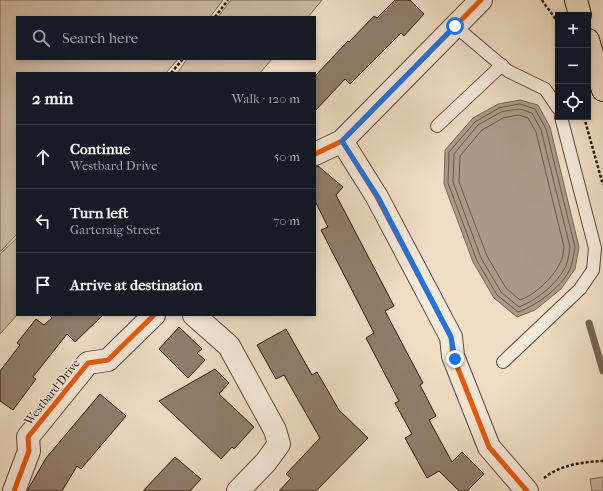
<!DOCTYPE html>
<meta charset="utf-8">
<style>
body{margin:0;font-family:"IM FELL French Canon",serif;background:#242831;color:#f1f3f6}
.controls{position:absolute;right:12px;top:12px;display:grid;overflow:hidden;border-radius:0px;box-shadow:0 2px 6px #0003}
.controls button{width:36px;height:36px;display:grid;place-items:center;padding:0;border:0;border-bottom:1px solid #363941;background:#171b24;color:#f1f3f6;font:20px sans-serif}
.stop{position:absolute;width:12px;height:12px;margin:-9px;border:3px solid #1a73e8;border-radius:50%;background:#fff}
.stop.end{background:#1a73e8;border-color:#fff;box-shadow:0 1px 4px #0008}
.list{margin:0;padding:0;list-style:none}
h2{display:flex;justify-content:space-between;align-items:center;height:52px;margin:0;padding:0 16px;font-size:17px}
h2 small{font-size:13px;font-weight:400;color:#9ea1a6}
.list li{display:grid;grid-template-columns:26px 1fr auto;gap:12px;align-items:center;box-sizing:border-box;height:64px;padding:0 16px;border-top:1px solid #363941}
.list b{display:block;font-size:15px;white-space:nowrap}
.list p{margin:0;font-size:13px;white-space:nowrap;color:#9ea1a6}
.list em{font-size:13px;font-style:normal;color:#9ea1a6}
.icon{flex:none;width:22px;height:22px;fill:none;stroke:currentColor;stroke-width:2;stroke-linecap:round;stroke-linejoin:round}
.map{position:relative;flex:none;width:603px;height:491px;overflow:hidden}
.search{position:absolute;background:#171b24;box-shadow:0 2px 6px #0003;left:16px;top:16px;width:300px;height:44px;display:flex;align-items:center;gap:10px;box-sizing:border-box;padding:0 14px;border-radius:0px;color:#9ea1a6;font-size:15px}
.panel{position:absolute;background:#171b24;box-shadow:0 2px 6px #0003;left:16px;top:72px;width:300px;height:244px;border-radius:0px}
.map>svg:first-child{display:block}
</style>
<div class="map">
<svg width="603" height="491" viewBox="0 0 603 491">
<rect width="100%" height="100%" fill="#efddc4"/>
<filter id="stains"><feTurbulence type="fractalNoise" baseFrequency=".005" numOctaves="4"/><feColorMatrix values="0 0 0 0 .2 0 0 0 0 .09 0 0 0 0 .02 0 0 0 .5 -.17"/></filter>
<radialGradient id="worn" r=".72"><stop offset=".6" stop-color="#630" stop-opacity="0"/><stop offset="1" stop-color="#630" stop-opacity=".3"/></radialGradient>
<g fill="#cebba5" stroke="#7c6858">
<path d="M0 0H223L210 17H17V59H178L166 73H17V234L0 252Z"/>
<path d="M231 0H322L308 17H218Z"/>
<path d="M187 59H272L260 73H177Z"/>
<path d="M17 238V315L0 334V254Z"/>
<path d="M603 477V491H592L590 479Z"/>
</g>
<path fill="#ac9985" stroke="#786554" d="M520 100 538 105 550 127 579 247 575 269 561 289 535 310 517 317 494 298 473 262 444 184 445 150 473 118 498 104Z"/>
<g fill="none" stroke-linecap="round" stroke-linejoin="round">
<g stroke="#6c5848" stroke-width="1">
<path d="M520 104 535 109 546 129 575 247C574 253 573 260 571 266 565 285 536 306 518 312L497 295 477 261 448 183 449 152 475 122 499 108Z"/>
<path d="M520 109 532 113 541 130 570 247C569 253 568 261 566 266 557 284 537 300 519 307L501 292 481 258 453 182 454 154 478 125 501 112Z"/>
<path d="M519 115 528 118 536 132 564 247C563 252 563 259 560 263 553 278 535 295 520 300L506 288 487 256 459 182 460 156 482 130 503 118Z"/>
</g>
<path stroke="#786554" stroke-width="7" d="M589 323 603 371"/>
</g>
<g fill="#917d6b" stroke="#2b160b">
<path d="M395 0H410L424 14 404 36 401 33 350 84 345 79 315 111V76L348 41 349 42 374 16 377 18Z"/>
<path d="M315 166H318L343 187 336 195 394 306 385 311 423 383 420 385 436 416 429 420 452 462 462 452 484 474 467 491H459L439 471 427 478 405 438 412 434 395 403 399 401 366 338 374 333 321 230 328 227 315 201Z"/>
<path d="M49 315H103L75 342 67 334 33 377 36 379 13 410 0 401V371L20 345 17 343 36 319 44 325 52 318Z"/>
<path d="M179 327 202 349 197 353 205 360 188 378 159 349Z"/>
<path d="M286 329 312 375 317 372 339 410 368 438 316 491H279L291 478 286 474 320 438 284 375 276 379 257 345Z"/>
<path d="M215 369 229 383 219 394 254 427 234 449 232 447 221 459 159 401Z"/>
<path d="M100 394 126 416 81 469 77 466 62 491H27L46 458Z"/>
<path d="M175 457 201 479 190 491H143Z"/>
</g>
<g fill="none" stroke-linecap="round" stroke-linejoin="round">
<defs>
<g id="service">
<path d="M455 26 508 71 545 89 558 108"/>
<path d="M437 126 502 65"/>
<path d="M503 362 580 289 593 270 595 248 561 117"/>
</g>
<g id="minor">
<path d="M342 141 377 197 451 337 453 356 489 447 527 491"/>
<path d="M315 154 342 141 481 0"/>
<path d="M194 315 229 346 275 430 279 444 266 462 238 491"/>
<path d="M14 491 29 451 28 437 88 363 108 360 154 315"/>
</g>
<g id="primary">
<path d="M576 0 580 15"/>
<path d="M588 40 603 90"/>
</g>
</defs>
<use href="#service" stroke="#5c4839" stroke-width="14"/>
<use href="#minor" stroke="#5c4839" stroke-width="24"/>
<use href="#primary" stroke="#2b160b" stroke-width="24"/>
<g stroke="#2b160b" stroke-width="2.5" stroke-dasharray="3 2" stroke-linecap="butt">
<path d="M542 0C547 9 555 15 558 26"/>
<path d="M215 17 228 0"/>
<path d="M171 73 183 59"/>
<path d="M584 117 603 185"/>
<path d="M544 478C560 465 582 462 603 461"/>
</g>
<use href="#service" stroke="#f5e9d9" stroke-width="12"/>
<use href="#minor" stroke="#f5e9d9" stroke-width="22"/>
<use href="#primary" stroke="#efddc4" stroke-width="22"/>
<defs>
<g id="cycleway">
<path d="M342 141 377 197 451 337 453 356 489 447 527 491"/>
<path d="M315 154 342 141 481 0"/>
<path d="M14 491 29 451 28 437 88 363 108 360 154 315"/>
</g>
</defs>
<use href="#cycleway" stroke="#f5e9d9" stroke-width="8"/>
<use href="#cycleway" stroke="#e8590c" stroke-width="5"/>
</g>
<g fill="none" stroke-linecap="round" stroke-linejoin="round">
<path stroke="#1a73e8" stroke-width="5" d="M455 359 451 337 378 197 342 141 455 26"/>
</g>
<g text-anchor="middle" stroke-width="3" stroke-linejoin="round" paint-order="stroke">
<g font-size="12" fill="#2b160b" stroke="#f5e9d9">
<text transform="translate(52 392) rotate(-51)" y="4">Westbard Drive</text>
</g>
</g>
<rect width="100%" height="100%" filter="url(#stains)"/>
<rect width="100%" height="100%" fill="url(#worn)"/>
</svg>
<div class="controls">
<button>+</button>
<button>−</button>
<button><svg class="icon" aria-label="locate" viewBox="0 0 24 24"><circle cx="12" cy="12" r="6"/><path d="M12 2v4M12 18v4M2 12h4M18 12h4"/></svg></button>
</div>
<div class="stop" style="left:455px;top:26px"></div>
<div class="stop end" style="left:455px;top:359px"></div>
<div class="search"><svg class="icon" aria-label="search" viewBox="0 0 24 24"><circle cx="10" cy="10" r="6"/><path d="M15 15l6 6"/></svg>Search here</div>
<section class="panel">
<h2>2 min<small>Walk · 120 m</small></h2>
<ul class="list">
<li><svg class="icon" aria-label="ahead" viewBox="0 0 24 24"><path d="M12 20V5M6 11l6-6 6 6"/></svg><div><b>Continue</b><p>Westbard Drive</p></div><em>50 m</em></li>
<li><svg class="icon" aria-label="left" viewBox="0 0 24 24"><path d="M17 20v-9H6M10 6l-5 5 5 5"/></svg><div><b>Turn left</b><p>Gartcraig Street</p></div><em>70 m</em></li>
<li><svg class="icon" aria-label="arrive" viewBox="0 0 24 24"><path d="M6 21V4h12l-3 4 3 4H6"/></svg><div><b>Arrive at destination</b></div></li>
</ul>
</section>
</div>
